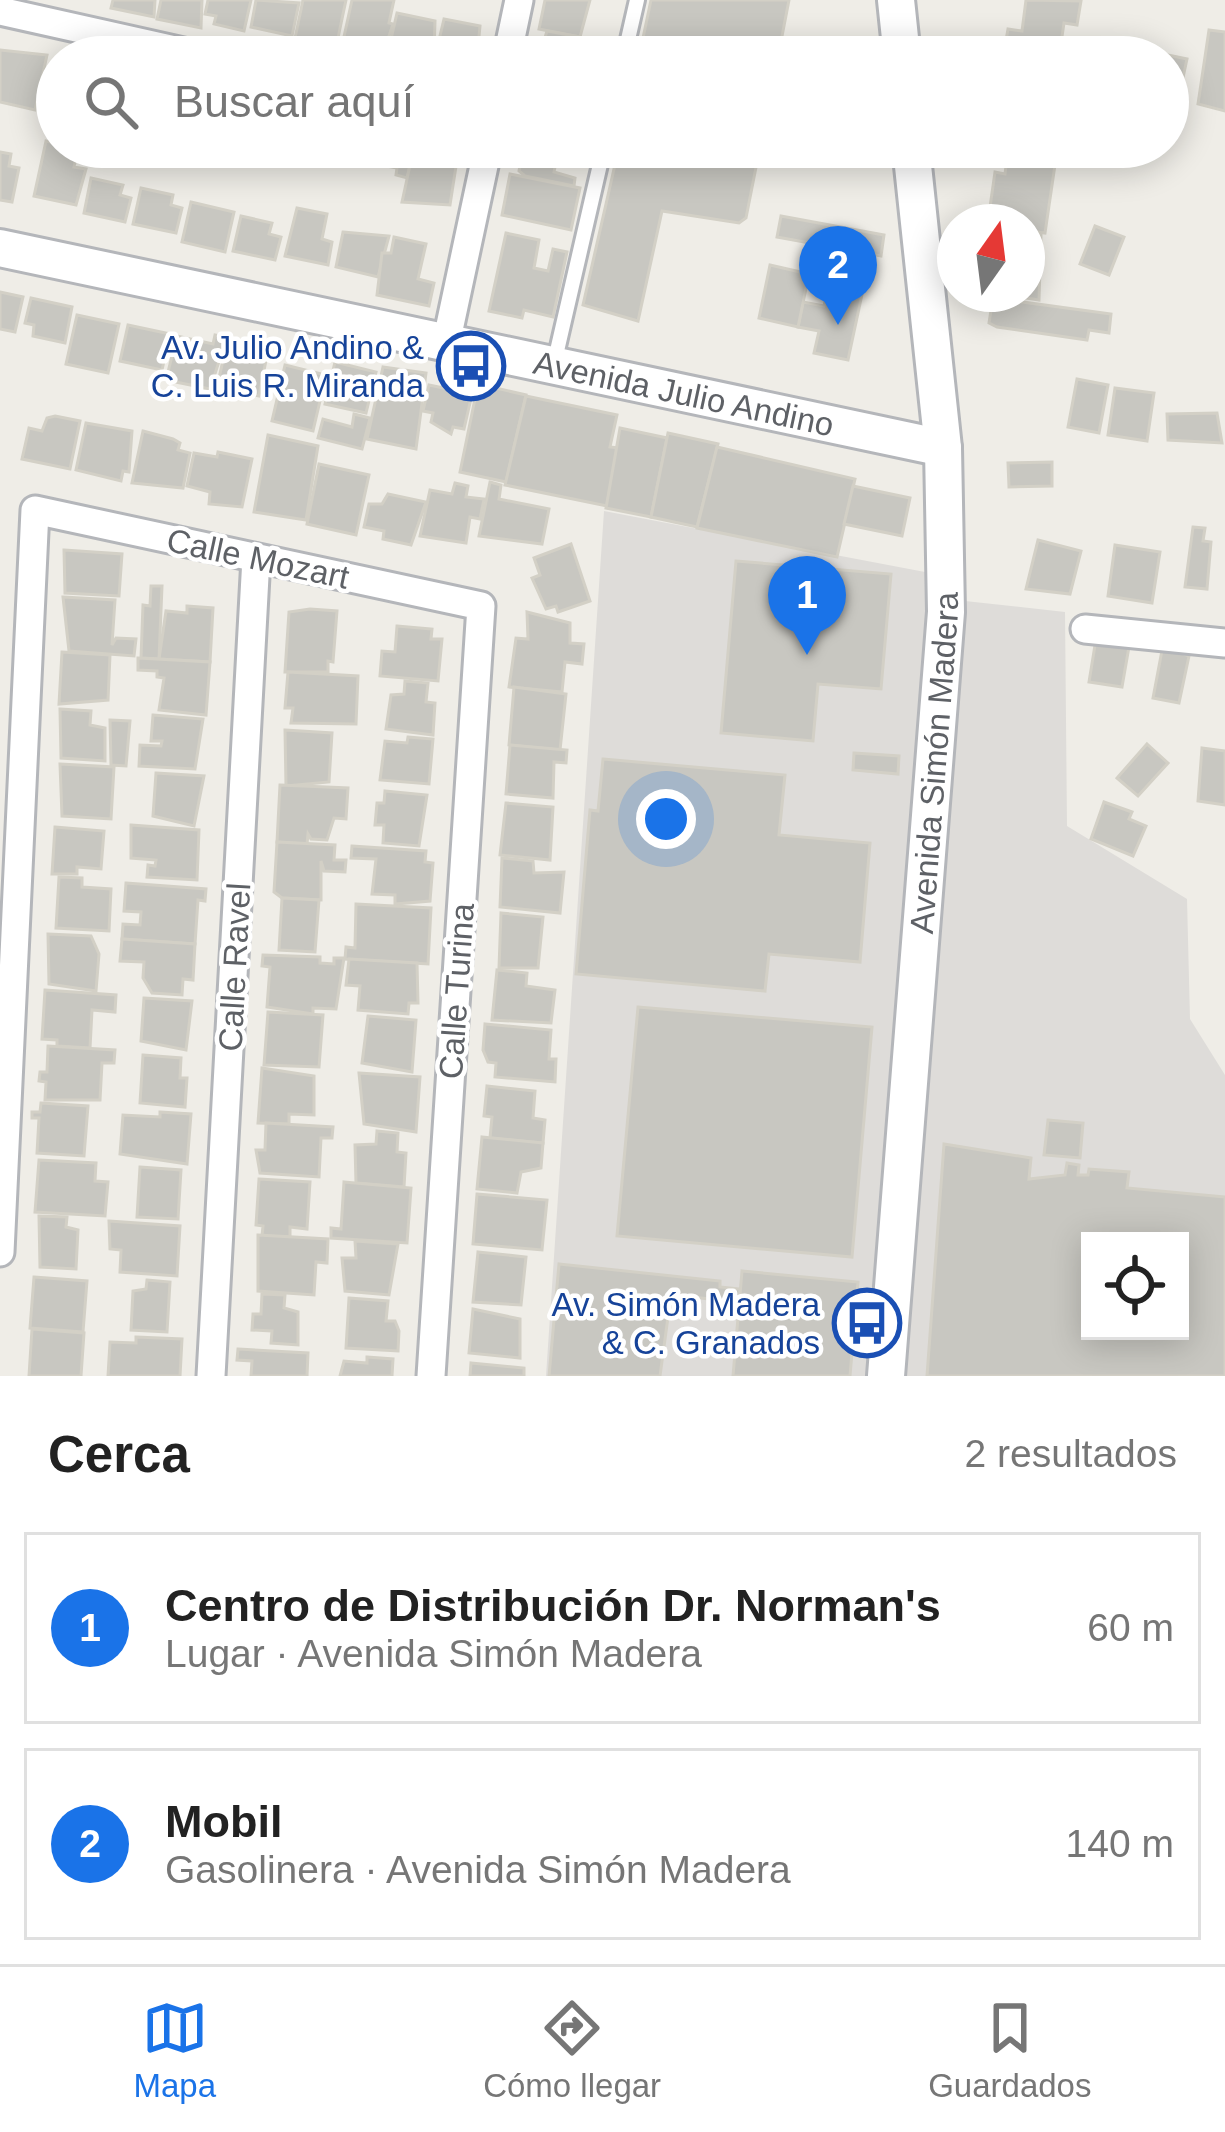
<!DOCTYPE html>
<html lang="es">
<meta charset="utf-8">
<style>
body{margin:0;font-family:Helvetica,sans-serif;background:#f2f2f2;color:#222}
.controls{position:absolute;right:36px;bottom:36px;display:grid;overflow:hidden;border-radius:0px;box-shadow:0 6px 30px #0003}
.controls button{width:108px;height:108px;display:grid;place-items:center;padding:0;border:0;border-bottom:3px solid #e0e0e0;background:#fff;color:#222;font:60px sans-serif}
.compass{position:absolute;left:937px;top:204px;width:108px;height:108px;border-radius:50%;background:#fff;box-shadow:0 6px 30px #0003;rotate:14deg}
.you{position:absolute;left:666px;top:819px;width:42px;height:42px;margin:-30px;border:9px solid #fff;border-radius:50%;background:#1a73e8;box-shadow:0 0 0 18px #1a73e833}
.badge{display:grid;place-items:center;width:78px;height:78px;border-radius:50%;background:#1a73e8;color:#fff;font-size:39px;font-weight:700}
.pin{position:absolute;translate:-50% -99px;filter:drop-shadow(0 3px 6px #0008)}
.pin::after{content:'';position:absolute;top:63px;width:42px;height:36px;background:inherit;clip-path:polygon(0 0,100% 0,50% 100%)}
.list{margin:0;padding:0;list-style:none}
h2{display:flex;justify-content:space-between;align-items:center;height:156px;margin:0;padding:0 48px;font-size:51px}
h2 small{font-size:39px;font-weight:400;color:#767676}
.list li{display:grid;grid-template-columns:78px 1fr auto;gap:36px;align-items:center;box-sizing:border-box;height:192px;margin:0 24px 24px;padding:0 24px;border:3px solid #e0e0e0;border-radius:0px}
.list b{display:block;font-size:45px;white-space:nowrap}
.list p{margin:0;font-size:39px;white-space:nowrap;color:#767676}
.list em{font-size:39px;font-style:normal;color:#767676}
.icon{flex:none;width:66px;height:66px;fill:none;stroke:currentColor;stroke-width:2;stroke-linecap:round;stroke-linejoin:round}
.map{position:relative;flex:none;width:1225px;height:1376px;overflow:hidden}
.search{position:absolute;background:#fff;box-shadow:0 6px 30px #0003;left:36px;right:36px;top:36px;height:132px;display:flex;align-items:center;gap:30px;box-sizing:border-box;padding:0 42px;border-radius:66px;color:#767676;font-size:45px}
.sheet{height:588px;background:#fff}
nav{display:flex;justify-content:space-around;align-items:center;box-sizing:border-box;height:168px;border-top:3px solid #e0e0e0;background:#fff;font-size:33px;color:#767676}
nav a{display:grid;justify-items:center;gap:6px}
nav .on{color:#1a73e8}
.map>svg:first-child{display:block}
</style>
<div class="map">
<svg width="1225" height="1376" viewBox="0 0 1225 1376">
<rect width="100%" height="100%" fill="#efede7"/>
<path fill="#dedcd9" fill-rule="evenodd" d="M604 511 946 576 965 601 1065 612 1067 826 1187 899 1190 1019 1225 1075V1376H546ZM1090 1241H1180V1331H1090Z"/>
<g fill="#c8c7c1" stroke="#d3d0c6" stroke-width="3" fill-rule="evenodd">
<path d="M113 0H155L154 17 111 8Z"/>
<path d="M161 0H202L201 28 157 19Z"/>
<path d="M208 0H251L244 31 214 24 216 16 205 14Z"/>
<path d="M256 0 299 3 292 36 251 27Z"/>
<path d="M303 0H346L335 52 294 43Z"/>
<path d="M352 0H394L389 23 393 24 382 57 340 55Z"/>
<path d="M545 0H590L580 37 539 29Z"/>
<path d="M651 0H789L778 57H639Z"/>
<path d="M1026 0 1081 1 1077 25 1064 23 1059 57H1031L1032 50 1005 46 1008 29 1022 31Z"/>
<path d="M397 13 435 21 434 54 387 57Z"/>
<path d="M444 19 480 26 477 57H435Z"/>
<path d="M1209 30 1225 32V111L1198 104Z"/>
<path d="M547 31 580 37 576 57H539Z"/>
<path d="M0 50 47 55 35 110 0 102Z"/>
<path d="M1163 54 1187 59 1178 101 1168 99V57Z"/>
<path d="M46 141 78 148 74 167 86 169 76 205 34 196Z"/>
<path d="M279 147H323L312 149 308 162 277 155Z"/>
<path d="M326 147H367L364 161 325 152Z"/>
<path d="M369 147H414L407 178 396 175 397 168 366 162Z"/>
<path d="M414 147H459L450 205 402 202Z"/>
<path d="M524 147H575L559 148 554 172 575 178 574 186 525 176 519 171Z"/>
<path d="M619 147H760L746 218 739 223 662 211 638 321 583 305Z"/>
<path d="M1008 151 1056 158 1045 233 1027 231V222H998L999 208 990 207 995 172 1005 174Z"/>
<path d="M0 152 11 154 9 166 19 168 12 202 0 200Z"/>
<path d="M510 174 580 188 571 230 502 215Z"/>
<path d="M91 178 123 185 120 195 131 198 125 222 84 213Z"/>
<path d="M141 188 173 195 171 205 182 208 176 233 133 224Z"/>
<path d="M191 202 234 212 225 252 182 242Z"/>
<path d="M297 208 327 214 322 239 332 242 328 265 285 256Z"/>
<path d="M241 216 272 223 269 234 281 237 275 260 233 251Z"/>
<path d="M781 216 884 235 881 256 777 237Z"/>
<path d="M1095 226 1124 237 1109 275 1080 264Z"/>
<path d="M343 232 389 236 378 277 336 267Z"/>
<path d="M1027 232 1041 234 1039 300 1000 294H1027Z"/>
<path d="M506 233 539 240 534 268 548 271 553 249 567 252 553 317 524 310 522 318 489 311Z"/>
<path d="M394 237 426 244 418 279 434 283 429 306 377 295 382 253H391Z"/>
<path d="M833 264 867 271 848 360 814 353 819 331 798 327 803 302 824 306Z"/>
<path d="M770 265 809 274 798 327 759 318Z"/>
<path d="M0 292 23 297 15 332 0 329Z"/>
<path d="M31 298 72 307 65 343 33 336 34 325 25 323Z"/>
<path d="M993 298 1111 314 1109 333 1089 330 1087 340 997 327 989 323Z"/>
<path d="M77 315 119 324 108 373 66 364Z"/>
<path d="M128 325 170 334 162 370 120 361Z"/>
<path d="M215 335 227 337 210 389 166 380 177 336 213 344Z"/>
<path d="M228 338 268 350 259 396 217 387Z"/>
<path d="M335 362 376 372 366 413 325 404Z"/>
<path d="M285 365 326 375 313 431 272 421Z"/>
<path d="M383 367 426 373 416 449 367 439Z"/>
<path d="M1077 379 1108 385 1099 433 1068 427Z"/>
<path d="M478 384 526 395 506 482 460 472Z"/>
<path d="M429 385 472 394 464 429 453 427 451 434 431 422 433 413 423 411Z"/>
<path d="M1115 388 1154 393 1147 441 1108 435Z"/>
<path d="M526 396 617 415 610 447 619 448 607 506 505 485Z"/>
<path d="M1217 413 1222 443 1168 440 1167 414Z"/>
<path d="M354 414 370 418 362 449 318 438 323 419 352 427Z"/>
<path d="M55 416 80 421 70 469 22 459 29 428 42 431 47 418Z"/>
<path d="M86 423 132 431 129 472 123 471 121 481 76 470Z"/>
<path d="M620 428 667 438 651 517 606 508Z"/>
<path d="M143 431 173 439 180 443 178 450 190 453 183 488 132 483Z"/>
<path d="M668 433 718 444 697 527 651 517Z"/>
<path d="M268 435 318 446 306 520 254 512Z"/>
<path d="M717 447 855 479 837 557 697 528Z"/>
<path d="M218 452 252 459 242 507 209 504 210 492 187 486 194 453 217 457Z"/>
<path d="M1052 462V486L1009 487 1008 463Z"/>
<path d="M319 464 369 475 356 535 307 524Z"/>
<path d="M490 482 501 485 499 499 549 509 542 544 479 536Z"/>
<path d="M455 483 468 486 466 497 484 499 480 519 470 517 466 543 420 536 430 490 452 494Z"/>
<path d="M853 486 910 498 902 536 844 524Z"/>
<path d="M388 494 426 502 411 545 383 539 384 531 364 527 369 504H382Z"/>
<path d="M1193 527 1205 528 1203 541 1211 542 1207 589 1185 587Z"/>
<path d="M1038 540 1081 551 1070 594 1026 589Z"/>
<path d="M571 544 590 601 558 612 556 606 546 609 532 578 540 575 534 558Z"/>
<path d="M1115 545 1160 552 1152 603 1108 596Z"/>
<path d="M64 550 122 554 119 596 65 593Z"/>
<path d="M736 561 891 574 881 689 818 684 813 741 721 733Z"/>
<path d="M151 586H162L159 659 141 658 143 605 150 606Z"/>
<path d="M63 597 115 600 112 645 116 638 136 639 134 656 69 651Z"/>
<path d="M187 606 213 608 210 662 159 659 166 611 187 613Z"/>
<path d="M310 609 337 611 333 662 328 661V672H285L289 612Z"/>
<path d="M527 612 570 623V643L584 644 582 664 565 662 562 692 509 687 516 638 528 639Z"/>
<path d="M397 626 432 629 431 639H442L438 681 380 676 382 651 395 652Z"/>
<path d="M1096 639 1130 641 1122 687 1089 682Z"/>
<path d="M1163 645 1189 656 1179 703 1153 698Z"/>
<path d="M62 652 110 655 108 700 59 704Z"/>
<path d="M138 658 210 662 206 715 159 710 164 678 157 677V671L138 670Z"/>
<path d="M288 672 358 676 356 724 291 723 293 708H285Z"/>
<path d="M405 681 428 683 426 702 435 703 433 735 386 729 391 695 404 694Z"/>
<path d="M514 687 566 694 560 750 509 745Z"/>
<path d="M60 709 91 711 90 725 105 728V761L61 758Z"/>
<path d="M153 715 203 719 195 769 139 766 140 745 161 746 162 741H151Z"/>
<path d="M110 720 130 721 126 766 111 765Z"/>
<path d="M285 730 332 733 329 782 286 786Z"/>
<path d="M408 737 433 739 429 784 380 780 385 741 407 743Z"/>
<path d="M1147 744 1168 763 1138 796 1117 778Z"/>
<path d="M510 745 567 750 566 763 554 762 553 798 506 794Z"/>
<path d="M1202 748 1225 751V805L1198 801Z"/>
<path d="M854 753 899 756 898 774 853 770Z"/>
<path d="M603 759 785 775 779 835 870 843 860 962 769 954 765 991 576 974 590 810 598 811Z"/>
<path d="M60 764 114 767 111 819 62 816Z"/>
<path d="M156 773 204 776 194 826 153 816Z"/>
<path d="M280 785 348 788 346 819 334 818 327 840 311 839 308 834 307 844 277 842Z"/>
<path d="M385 791 427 795 419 846 383 843 384 825H375L377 803H384Z"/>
<path d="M1104 802 1132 812 1129 819 1146 826 1133 856 1091 839Z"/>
<path d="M506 803 553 807 550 860 500 855Z"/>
<path d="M131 825 199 830 197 880 147 877 148 865 155 866 156 860 131 858Z"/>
<path d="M55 827 104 831 101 869 77 867V874H52Z"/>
<path d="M277 842 335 845 334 860H346L345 872 324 871 321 861V900L282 898 274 892Z"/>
<path d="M352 846 426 851 425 862 433 863 430 901 395 904V895L372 894 376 859 351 858Z"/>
<path d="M502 858 533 861 534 873 564 872 560 913 500 907Z"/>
<path d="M59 877 82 878V887L111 889 109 931 56 928Z"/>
<path d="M126 883 206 889 205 901 198 900 195 944 122 939 123 924 140 925 141 912 124 911Z"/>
<path d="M282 898 319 900 315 952 279 950Z"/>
<path d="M356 904 431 908 428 964 345 959 346 947 355 948Z"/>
<path d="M501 913 543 917 538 968H499Z"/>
<path d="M48 934 91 936 99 954 96 991 49 984Z"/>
<path d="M122 939 195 944 193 980 183 979 182 995 152 993 143 978 144 962 120 961Z"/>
<path d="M263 955 320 957V963L334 964V958H344L336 1009 313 1008V1014L267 1007 270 967 262 966Z"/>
<path d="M349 959 417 963 418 1003H409L408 1014 358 1010 360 986 346 985Z"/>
<path d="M497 970 527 973 526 986 555 990 551 1023 492 1020Z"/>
<path d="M45 990 116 995 115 1012 92 1010 90 1048 57 1046V1040L42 1039Z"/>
<path d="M144 998 192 1001 186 1050 141 1041Z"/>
<path d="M638 1007 872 1027 852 1257 617 1236Z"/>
<path d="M268 1012 323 1015 319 1067 264 1065Z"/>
<path d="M368 1016 416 1020 412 1072 362 1063Z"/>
<path d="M485 1024 551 1030 549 1059H556L555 1082 495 1077 496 1063 488 1062 483 1050Z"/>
<path d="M48 1046 115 1050 114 1063H102L100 1100H45L46 1082 39 1081 40 1072H47Z"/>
<path d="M143 1055 181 1058 180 1078H187L185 1107 140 1103Z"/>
<path d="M262 1068 314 1076V1115L289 1114V1124L258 1123Z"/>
<path d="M359 1073 420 1077 416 1132 364 1124Z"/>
<path d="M487 1086 535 1091 533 1118 545 1120 543 1143 490 1138 492 1117 484 1116Z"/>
<path d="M41 1103 88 1106 84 1156 37 1153 39 1118H32V1112H40Z"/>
<path d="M160 1112 191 1114 187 1164 120 1154 123 1115 160 1117Z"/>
<path d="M1048 1120 1083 1123 1080 1158 1044 1155Z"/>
<path d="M266 1123 333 1127 332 1138H321L319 1177 260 1173 256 1150H265Z"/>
<path d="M377 1131 398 1133 397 1152 406 1153 404 1187 356 1183 355 1145 376 1144Z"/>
<path d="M482 1137 543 1143 541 1168 521 1172 517 1193 477 1189Z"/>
<path d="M944 1144 1031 1158 1029 1179 1065 1175 1067 1163 1079 1165 1078 1175H1088L1089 1169 1129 1172 1127 1188 1225 1197V1376H927ZM1090 1241H1180V1331H1090Z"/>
<path d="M39 1160 96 1163 95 1181 108 1182 105 1216 35 1212Z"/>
<path d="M140 1167 181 1170 178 1219 137 1217Z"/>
<path d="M259 1179 310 1182 307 1229 290 1227V1237L262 1236 263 1226 256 1225Z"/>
<path d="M344 1182 411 1188 407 1243 331 1238V1228L341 1229Z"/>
<path d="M477 1194 547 1200 542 1250 473 1244Z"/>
<path d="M39 1216 67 1217 66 1227 78 1230 76 1269 40 1267Z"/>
<path d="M109 1221 180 1226 177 1276 120 1272 121 1250 110 1249Z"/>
<path d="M258 1235 328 1239 327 1263 316 1262 314 1295 258 1291Z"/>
<path d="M355 1241 398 1244 389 1295 345 1291 342 1258H356Z"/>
<path d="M478 1252 526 1257 521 1305 473 1302Z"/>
<path d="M559 1264 720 1281V1287L740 1289 739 1302 671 1295 660 1376H549Z"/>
<path d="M742 1271 858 1282 850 1376H733Z"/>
<path d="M34 1277 87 1281 83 1332 30 1328Z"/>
<path d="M147 1280 170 1282 167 1332 131 1330 133 1291 146 1289Z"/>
<path d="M262 1294 285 1295 284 1308 298 1312V1345L271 1343 272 1331 252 1330 253 1314H261Z"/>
<path d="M349 1298 388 1301 386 1321H395L399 1331 398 1351 346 1348Z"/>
<path d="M473 1309 520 1319V1358L469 1353Z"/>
<path d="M32 1329 84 1333 81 1376H29Z"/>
<path d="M136 1337 182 1339 180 1376H108L110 1342 136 1343Z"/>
<path d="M238 1349 308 1353 307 1376H251L252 1361 237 1360Z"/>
<path d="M367 1357 393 1359 392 1376H340L344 1361 367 1363Z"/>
<path d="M471 1363 524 1368V1376H470Z"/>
</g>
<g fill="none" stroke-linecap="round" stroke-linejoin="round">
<defs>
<g id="service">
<path d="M624 57 637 0"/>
<path d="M554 364 604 147"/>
</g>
<g id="minor">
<path d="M0 11 206 57"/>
<path d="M507 57 519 0"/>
<path d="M446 344 488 147"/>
<path d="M1085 629 1225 643"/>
<path d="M0 1252 35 510 481 606 431 1376"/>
<path d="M211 1376 256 558"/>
</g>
<g id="tertiary">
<path d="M896 0 902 57"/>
<path id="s1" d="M0 248 943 448"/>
<path id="s2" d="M886 1376 946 612 943 448 911 147"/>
</g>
</defs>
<use href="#service" stroke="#b4b6ba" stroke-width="20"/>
<use href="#minor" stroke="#b4b6ba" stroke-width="33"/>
<use href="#tertiary" stroke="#b4b6ba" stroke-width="42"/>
<use href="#service" stroke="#fff" stroke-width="14"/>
<use href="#minor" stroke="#fff" stroke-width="27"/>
<use href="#tertiary" stroke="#fff" stroke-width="36"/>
</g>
<defs>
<symbol id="bus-ring" viewBox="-11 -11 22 22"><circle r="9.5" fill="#fff" stroke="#1a4fb4" stroke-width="1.5"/><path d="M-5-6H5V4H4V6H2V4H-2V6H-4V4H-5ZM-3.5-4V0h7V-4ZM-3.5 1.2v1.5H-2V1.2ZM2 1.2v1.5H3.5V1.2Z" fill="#1a4fb4"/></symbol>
</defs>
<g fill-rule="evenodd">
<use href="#bus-ring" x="433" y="328" width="76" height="76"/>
<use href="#bus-ring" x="829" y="1285" width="76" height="76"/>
</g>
<g text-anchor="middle" stroke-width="9" stroke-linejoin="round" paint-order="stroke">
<g font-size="33" fill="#164399" stroke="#fff" text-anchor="end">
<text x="424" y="359">Av. Julio Andino &amp;<tspan x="424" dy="38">C. Luis R. Miranda</tspan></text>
<text x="820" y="1316">Av. Simón Madera<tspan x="820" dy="38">&amp; C. Granados</tspan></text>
</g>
<g font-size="33" fill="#5e6166" stroke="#fff">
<text dy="12" stroke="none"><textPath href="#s1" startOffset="699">Avenida Julio Andino</textPath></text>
<text transform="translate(258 558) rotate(12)" y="12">Calle Mozart</text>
<text dy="12" stroke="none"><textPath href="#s2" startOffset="615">Avenida Simón Madera</textPath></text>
<text transform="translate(234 967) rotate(-87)" y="12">Calle Ravel</text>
<text transform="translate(456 991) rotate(-86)" y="12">Calle Turina</text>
</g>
</g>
</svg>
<div class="controls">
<button><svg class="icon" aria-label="locate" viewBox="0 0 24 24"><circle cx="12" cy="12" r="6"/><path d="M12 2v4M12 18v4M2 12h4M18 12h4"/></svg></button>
</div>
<svg class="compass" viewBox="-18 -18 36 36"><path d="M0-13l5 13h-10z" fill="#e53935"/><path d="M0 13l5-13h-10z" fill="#767676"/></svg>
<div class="you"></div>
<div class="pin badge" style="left:807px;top:655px">1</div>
<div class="pin badge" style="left:838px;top:325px">2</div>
<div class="search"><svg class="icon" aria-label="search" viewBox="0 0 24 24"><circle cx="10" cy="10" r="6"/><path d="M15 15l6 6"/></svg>Buscar aquí</div>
</div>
<section class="sheet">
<h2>Cerca<small>2 resultados</small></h2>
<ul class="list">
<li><span class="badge">1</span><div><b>Centro de Distribución Dr. Norman's</b><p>Lugar · Avenida Simón Madera</p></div><em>60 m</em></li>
<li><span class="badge">2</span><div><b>Mobil</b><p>Gasolinera · Avenida Simón Madera</p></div><em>140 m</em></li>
</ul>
</section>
<nav>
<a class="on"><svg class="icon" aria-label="map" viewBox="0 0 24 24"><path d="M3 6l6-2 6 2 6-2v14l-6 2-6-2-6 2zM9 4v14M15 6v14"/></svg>Mapa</a>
<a><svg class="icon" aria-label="directions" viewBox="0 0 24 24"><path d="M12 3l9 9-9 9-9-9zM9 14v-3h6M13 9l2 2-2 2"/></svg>Cómo llegar</a>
<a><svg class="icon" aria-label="saved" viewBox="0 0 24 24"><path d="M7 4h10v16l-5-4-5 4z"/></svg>Guardados</a>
</nav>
